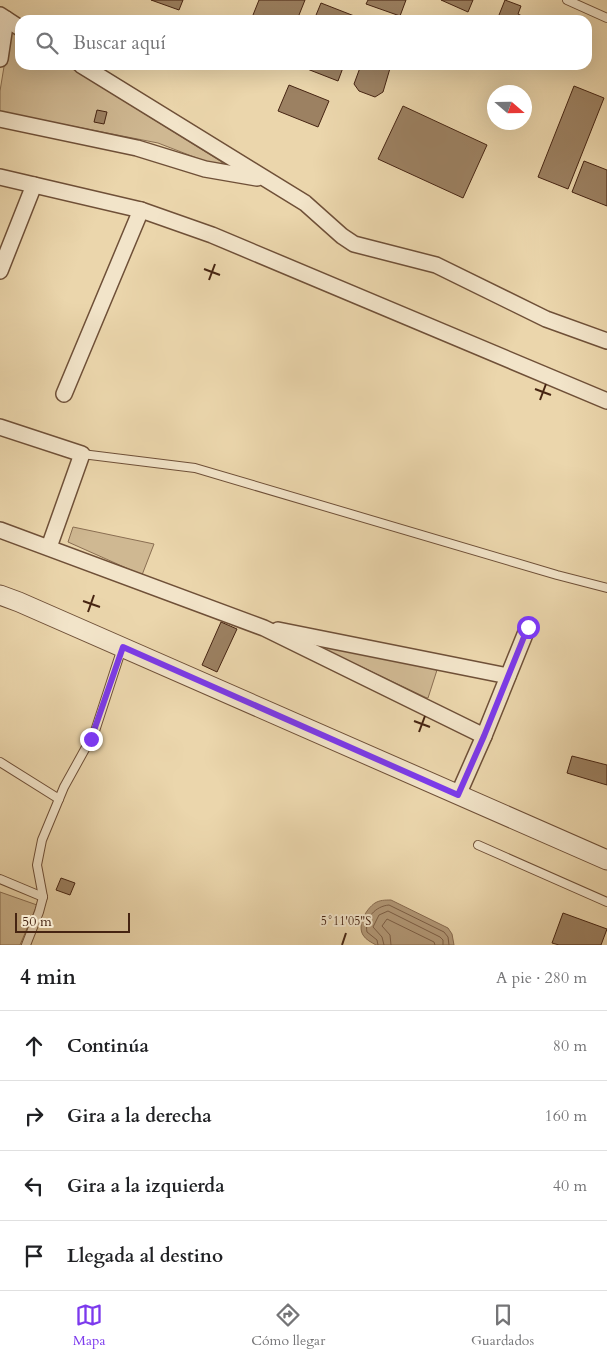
<!DOCTYPE html>
<html lang="es">
<meta charset="utf-8">
<style>
body{margin:0;font-family:Cardo,serif;background:#f6f6f6;color:#202124}
.compass{position:absolute;left:487px;top:85px;width:45px;height:45px;border-radius:50%;background:#fff;box-shadow:0 5px 20px #0002;rotate:110deg}
.scale{position:absolute;left:15px;bottom:12px;width:115px;box-sizing:border-box;padding-left:5px;border:2px solid #462412;border-top:0;font-size:14px;line-height:18px;white-space:nowrap;color:#462412;-webkit-text-stroke:4px #f2e4c9;paint-order:stroke}
.stop{position:absolute;width:15px;height:15px;margin:-11px;border:4px solid #7c3aed;border-radius:50%;background:#fff}
.stop.end{background:#7c3aed;border-color:#fff;box-shadow:0 1px 5px #0008}
.list{margin:0;padding:0;list-style:none}
h2{display:flex;justify-content:space-between;align-items:center;height:65px;margin:0;padding:0 20px;font-size:21px}
h2 small{font-size:16px;font-weight:400;color:#757577}
.list li{display:grid;grid-template-columns:32px 1fr auto;gap:15px;align-items:center;box-sizing:border-box;height:70px;padding:0 20px;border-top:1px solid #e0e0e0}
.list b{display:block;font-size:19px;white-space:nowrap}
.list em{font-size:16px;font-style:normal;color:#757577}
.icon{flex:none;width:28px;height:28px;fill:none;stroke:currentColor;stroke-width:2;stroke-linecap:round;stroke-linejoin:round}
.map{position:relative;flex:none;width:607px;height:945px;overflow:hidden}
.search{position:absolute;background:#fff;box-shadow:0 5px 20px #0002;left:15px;right:15px;top:15px;height:55px;display:flex;align-items:center;gap:12px;box-sizing:border-box;padding:0 18px;border-radius:15px;color:#757577;font-size:19px}
.sheet{height:345px;background:#fff}
nav{display:flex;justify-content:space-around;align-items:center;box-sizing:border-box;height:70px;border-top:1px solid #e0e0e0;background:#fff;font-size:14px;color:#757577}
nav a{display:grid;justify-items:center;gap:2px}
nav .on{color:#7c3aed}
.map>svg:first-child{display:block}
</style>
<div class="map">
<svg width="607" height="945" viewBox="0 0 607 945">
<rect width="100%" height="100%" fill="#ebd6ac"/>
<filter id="stains"><feTurbulence type="fractalNoise" baseFrequency=".004" numOctaves="4"/><feColorMatrix values="0 0 0 0 .2 0 0 0 0 .09 0 0 0 0 .02 0 0 0 .5 -.17"/></filter>
<radialGradient id="worn" r=".72"><stop offset=".6" stop-color="#630" stop-opacity="0"/><stop offset="1" stop-color="#630" stop-opacity=".3"/></radialGradient>
<g fill="#cfb892" stroke="#8a6e52">
<path d="M10 30 20 37V65H66L222 162 220 167 158 143 0 112V91Z"/>
<path d="M73 527 154 544 142 575 68 542Z"/>
<path d="M303 639 437 670 428 698H427Z"/>
<path d="M0 892 37 905 20 945H0Z"/>
</g>
<path fill="#b39978" stroke="#876a4f" d="M391 900 448 928 452 934 454 945H376C371 942 366 940 363 935 357 925 366 909 375 903 380 900 385 900 391 900Z"/>
<g fill="none" stroke-linecap="round" stroke-linejoin="round">
<g stroke="#7c5e45" stroke-width="1">
<path d="M378 945 377 940 367 932C364 918 376 906 389 905L444 932 448 937 449 945"/>
<path d="M384 945 382 937 373 927 379 915 388 911 440 937 443 940V945"/>
<path d="M391 945 390 935 382 926 387 919 434 942 435 945"/>
</g>
</g>
<g fill="#9c8162" stroke="#462412">
<path d="M151 0H183L179 10Z"/>
<path d="M259 0H305L297 20H251Z"/>
<path d="M368 0H406L400 16 366 4Z"/>
<path d="M441 0H473L468 12Z"/>
<path d="M505 0 521 6 518 14 524 17 523 20H497Z"/>
<path d="M321 3 362 19 361 20H314Z"/>
<path d="M297 65H344L338 81Z"/>
<path d="M361 65H391L383 92 375 97 359 91 354 84Z"/>
<path d="M289 85 329 101 318 127 278 111Z"/>
<path d="M574 86 604 98 568 189 538 177Z"/>
<path d="M403 106 487 145 463 198 378 159Z"/>
<path d="M97 110 107 112 104 124 94 122Z"/>
<path d="M584 161 607 170V206L572 192Z"/>
<path d="M221 622 237 629 217 672 202 665Z"/>
<path d="M572 756 607 765V785L567 773Z"/>
<path d="M61 878 75 883 70 895 56 890Z"/>
<path d="M563 913 607 929 601 945H559L552 943Z"/>
</g>
<g fill="none" stroke-linecap="round" stroke-linejoin="round">
<defs>
<g id="service">
<path d="M567 0 607 18"/>
<path d="M82 454 195 468 557 575 607 588"/>
<path d="M0 762 59 799"/>
<path d="M478 845 607 902"/>
<path d="M0 879 43 897"/>
<path d="M26 945 39 912 43 897 37 865 42 840 64 787 95 731 122 648"/>
</g>
<g id="minor">
<path d="M0 15 20 28"/>
<path d="M0 59 6 19"/>
<path d="M81 65 305 203 342 236 354 244 436 265 546 319 607 341"/>
<path d="M0 119 137 148 205 169 257 178"/>
<path d="M0 177 141 210 212 235 607 401"/>
<path d="M0 271 34 185"/>
<path d="M64 394 141 210"/>
<path d="M0 427 82 454 49 547"/>
<path d="M0 530 264 628 484 736"/>
<path d="M278 630 508 676"/>
<path d="M458 795 484 736 528 627"/>
</g>
<path id="tertiary" d="M0 595 19 602 607 860"/>
</defs>
<use href="#service" stroke="#6f5038" stroke-width="10"/>
<use href="#minor" stroke="#6f5038" stroke-width="18"/>
<use href="#tertiary" stroke="#6f5038" stroke-width="21"/>
<use href="#service" stroke="#f2e4c9" stroke-width="8"/>
<use href="#minor" stroke="#f2e4c9" stroke-width="15"/>
<use href="#tertiary" stroke="#f2e4c9" stroke-width="19"/>
</g>
<g fill="none" stroke-linecap="round" stroke-linejoin="round">
<path stroke="#7c3aed" stroke-width="6" d="M91 739 123 647 458 795 484 736 528 627"/>
</g>
<path fill="none" stroke="#462412" stroke-width="2" d="M204 269 220 275M209 280 215 264M535 389 551 395M540 400 546 384M83 601 100 607M88 612 94 595M414 721 430 727M419 732 425 716M342 945 346 933"/>
<g font-size="12" text-anchor="middle" fill="#462412" stroke="#f2e4c9" stroke-width="4" stroke-linejoin="round" paint-order="stroke">
<text x="346" y="925">5°11'05"S</text>
</g>
<rect width="100%" height="100%" filter="url(#stains)"/>
<rect width="100%" height="100%" fill="url(#worn)"/>
</svg>
<svg class="compass" viewBox="-18 -18 36 36"><path d="M0-13l5 13h-10z" fill="#e53935"/><path d="M0 13l5-13h-10z" fill="#757577"/></svg>
<div class="scale">50 m</div>
<div class="stop" style="left:528px;top:627px"></div>
<div class="stop end" style="left:91px;top:739px"></div>
<div class="search"><svg class="icon" aria-label="search" viewBox="0 0 24 24"><circle cx="10" cy="10" r="6"/><path d="M15 15l6 6"/></svg>Buscar aquí</div>
</div>
<section class="sheet">
<h2>4 min<small>A pie · 280 m</small></h2>
<ul class="list">
<li><svg class="icon" aria-label="ahead" viewBox="0 0 24 24"><path d="M12 20V5M6 11l6-6 6 6"/></svg><div><b>Continúa</b></div><em>80 m</em></li>
<li><svg class="icon" aria-label="right" viewBox="0 0 24 24"><path d="M7 20v-9h11M14 6l5 5-5 5"/></svg><div><b>Gira a la derecha</b></div><em>160 m</em></li>
<li><svg class="icon" aria-label="left" viewBox="0 0 24 24"><path d="M17 20v-9H6M10 6l-5 5 5 5"/></svg><div><b>Gira a la izquierda</b></div><em>40 m</em></li>
<li><svg class="icon" aria-label="arrive" viewBox="0 0 24 24"><path d="M6 21V4h12l-3 4 3 4H6"/></svg><div><b>Llegada al destino</b></div></li>
</ul>
</section>
<nav>
<a class="on"><svg class="icon" aria-label="map" viewBox="0 0 24 24"><path d="M3 6l6-2 6 2 6-2v14l-6 2-6-2-6 2zM9 4v14M15 6v14"/></svg>Mapa</a>
<a><svg class="icon" aria-label="directions" viewBox="0 0 24 24"><path d="M12 3l9 9-9 9-9-9zM9 14v-3h6M13 9l2 2-2 2"/></svg>Cómo llegar</a>
<a><svg class="icon" aria-label="saved" viewBox="0 0 24 24"><path d="M7 4h10v16l-5-4-5 4z"/></svg>Guardados</a>
</nav>
